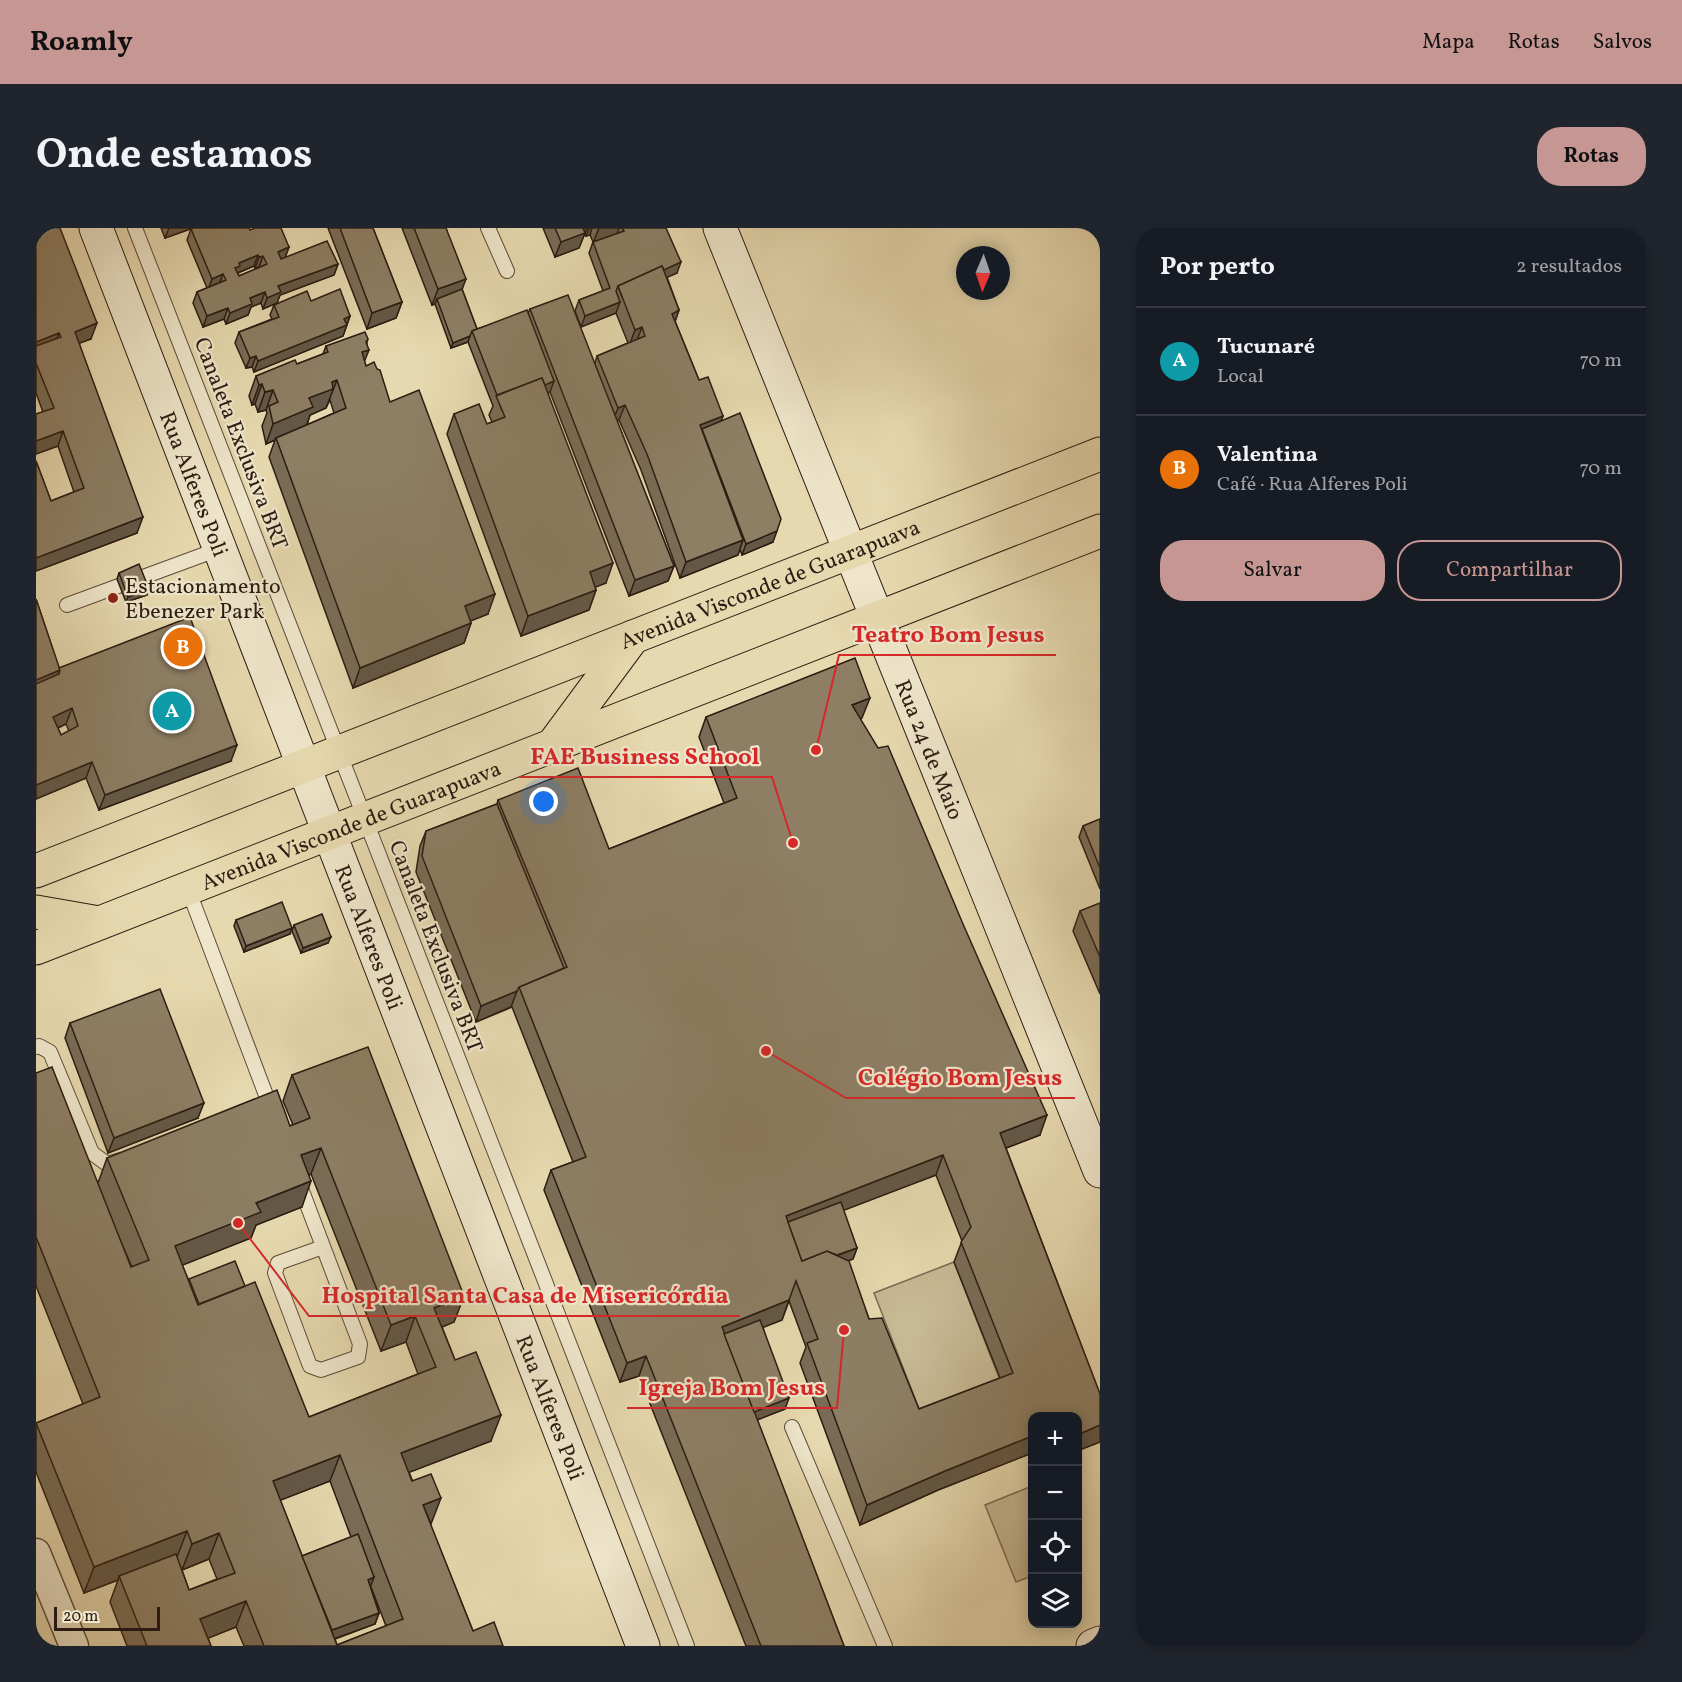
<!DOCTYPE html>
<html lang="pt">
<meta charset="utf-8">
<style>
body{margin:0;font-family:Vollkorn,serif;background:#20242c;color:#f1f3f6}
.controls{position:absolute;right:18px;bottom:18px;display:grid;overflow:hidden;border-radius:12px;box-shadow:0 3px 15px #0003}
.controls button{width:54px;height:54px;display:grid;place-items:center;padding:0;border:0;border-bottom:2px solid #363941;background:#171b24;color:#f1f3f6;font:30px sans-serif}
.compass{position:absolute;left:920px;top:18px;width:54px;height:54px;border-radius:50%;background:#171b24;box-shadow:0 3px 15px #0003;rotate:182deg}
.scale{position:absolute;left:18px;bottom:15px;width:106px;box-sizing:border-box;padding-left:6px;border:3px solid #2c1c12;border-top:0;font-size:16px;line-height:21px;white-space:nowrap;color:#2c1c12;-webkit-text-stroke:4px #efe6cb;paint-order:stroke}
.you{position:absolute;left:508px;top:574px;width:21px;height:21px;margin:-15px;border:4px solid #fff;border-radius:50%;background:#1a73e8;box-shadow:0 0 0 9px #1a73e833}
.badge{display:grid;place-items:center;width:39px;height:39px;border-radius:50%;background:#c59692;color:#fff;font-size:20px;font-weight:700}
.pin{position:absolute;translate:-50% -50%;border:3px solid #fff;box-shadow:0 2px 6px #0006}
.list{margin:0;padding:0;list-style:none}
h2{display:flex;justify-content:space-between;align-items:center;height:78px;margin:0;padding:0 24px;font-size:26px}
h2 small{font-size:20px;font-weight:400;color:#9ea1a6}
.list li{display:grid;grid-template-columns:39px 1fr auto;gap:18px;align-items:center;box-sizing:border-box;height:108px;padding:0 24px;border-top:2px solid #363941}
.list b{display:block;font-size:22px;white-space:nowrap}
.list p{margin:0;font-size:20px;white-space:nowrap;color:#9ea1a6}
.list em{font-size:20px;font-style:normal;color:#9ea1a6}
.actions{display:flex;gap:12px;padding:18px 24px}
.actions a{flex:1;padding:14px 0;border:2px solid #c59692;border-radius:24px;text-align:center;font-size:21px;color:#c59692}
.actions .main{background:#c59692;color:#111}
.icon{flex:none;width:33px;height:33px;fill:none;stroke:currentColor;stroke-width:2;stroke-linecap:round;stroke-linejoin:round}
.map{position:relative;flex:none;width:1064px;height:1418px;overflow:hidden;border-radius:24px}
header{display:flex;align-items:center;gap:36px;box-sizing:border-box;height:84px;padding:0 30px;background:#c59692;color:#111}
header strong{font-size:28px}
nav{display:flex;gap:33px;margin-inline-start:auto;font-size:21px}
.intro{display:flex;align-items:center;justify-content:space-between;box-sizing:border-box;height:144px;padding:0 36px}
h1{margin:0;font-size:42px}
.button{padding:15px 27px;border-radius:24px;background:#c59692;color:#111;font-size:21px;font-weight:700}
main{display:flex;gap:36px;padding:0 36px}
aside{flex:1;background:#171b24;border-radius:24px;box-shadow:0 3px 15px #0003}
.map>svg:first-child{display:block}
</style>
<header>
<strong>Roamly</strong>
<nav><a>Mapa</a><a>Rotas</a><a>Salvos</a></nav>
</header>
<div class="intro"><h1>Onde estamos</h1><a class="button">Rotas</a></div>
<main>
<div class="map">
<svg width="1064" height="1418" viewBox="0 0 1064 1418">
<rect width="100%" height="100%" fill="#e7d9af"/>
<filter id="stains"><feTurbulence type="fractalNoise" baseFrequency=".00333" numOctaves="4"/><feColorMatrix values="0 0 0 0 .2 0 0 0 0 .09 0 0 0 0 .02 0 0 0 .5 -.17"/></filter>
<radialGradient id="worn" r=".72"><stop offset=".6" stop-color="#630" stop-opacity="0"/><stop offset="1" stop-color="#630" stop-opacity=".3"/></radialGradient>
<g fill="#c7b994" stroke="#7a6a53" stroke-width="1.5">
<path d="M918 1034 969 1165 889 1196 838 1065Z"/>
<path d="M996 1258V1348L980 1354 949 1277Z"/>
</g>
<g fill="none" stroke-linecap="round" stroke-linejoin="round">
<defs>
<g id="lane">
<path d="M99 0 651 1418"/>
<path d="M452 0 471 43"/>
<path d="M31 377 183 321"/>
<path d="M152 661 236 883"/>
<path d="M0 819 3 818 14 824 56 925 71 936 85 932"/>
<path d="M263 955 324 1116 322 1129 285 1142 274 1138 239 1045 242 1035 287 1019"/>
<path d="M756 1199 849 1418"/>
</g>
<path id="street" d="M0 1325 38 1418"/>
<g id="secondary">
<path id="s1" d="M60 0 607 1418"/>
<path id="s2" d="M684 0 1064 943"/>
<path d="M1057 1418 1064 1415"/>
</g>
<g id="primary">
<path d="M517 517 597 409"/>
<path id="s3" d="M0 643 1064 226"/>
<path d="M0 684 63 695"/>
<path id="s4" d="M0 720 1064 303"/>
</g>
</defs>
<use href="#lane" stroke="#5b4b39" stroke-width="16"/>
<use href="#street" stroke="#5b4b39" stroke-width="31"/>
<use href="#secondary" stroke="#2c1c12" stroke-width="35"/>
<use href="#primary" stroke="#2c1c12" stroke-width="35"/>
<use href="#lane" stroke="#efe6cb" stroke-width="14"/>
<use href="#street" stroke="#efe6cb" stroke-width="28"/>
<use href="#secondary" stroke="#efe6cb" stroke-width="33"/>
<use href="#primary" stroke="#e7d9af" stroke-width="33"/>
</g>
<g fill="#796c56" stroke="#2c1c12" stroke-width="1.5" fill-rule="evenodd">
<path d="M0 0 55 111 43 115 101 305 0 343V233L15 273 38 264 22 218 0 226V186L7 184 0 165Z"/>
<path d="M125 0H157L129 10Z"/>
<path d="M292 0H337L366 74 360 90 331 101Z"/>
<path d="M366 0H410L426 61 441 101 492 85 494 81 559 135 561 128 592 115 580 85 545 99 539 83 543 72 567 63 553 25 557 14 554 7 550 8 549 5 543 20 519 29 507 0H630L641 45 631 49 643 82 639 93 663 152 687 188 685 193 737 314 706 327 704 321 702 327 644 350 605 242 583 192 581 193 638 338 632 353 593 368 514 164 512 165 570 355 559 359 560 362 553 382 485 408 411 206 418 186 451 196 456 194 453 187 457 178 432 114 415 120 399 76 396 77Z"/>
<path d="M155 1 253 19 249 29 302 36 298 47 244 67 241 75 227 81 225 75 215 79 212 87 190 96 188 91 167 99 157 75 161 64 171 60 151 12ZM218 38 219 40 224 39 203 48 202 45Z"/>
<path d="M275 73 314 88 307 108 218 144 216 139 210 140 199 115 203 104 236 91 234 87 238 77Z"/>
<path d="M331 116 328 133 330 138 354 174 452 386 434 393 435 395 428 415 317 460 233 229 239 212 230 216 226 198 231 185 230 182 222 184 219 176 216 177 213 168 220 148 261 136 287 126 290 118ZM294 172 298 185 271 197 274 187 290 180Z"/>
<path d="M83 345 113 361 111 367 90 374 81 351Z"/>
<path d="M0 371 23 440 195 533 63 582 50 550 0 571ZM30 496 33 503 25 507 22 500Z"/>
<path d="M670 489 826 490 824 491 1004 907 970 920 1064 1166V1214L1041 1223V1188H996V1225L902 1262 824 1297 764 1135 770 1119 753 1073 746 1092 727 1099 749 1181 721 1192 808 1418H710L603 1148 584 1154 508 962 515 942 537 934 476 779 440 794 380 644 384 618 390 603 461 576 462 572 573 621 688 575 663 509ZM900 947 926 1013 918 1034 964 1150 883 1181 833 1091 812 1033 817 1031 821 1020 807 982Z"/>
<path d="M1064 591V661L1043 609 1047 598Z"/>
<path d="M1064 675V766L1037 703 1044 683Z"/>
<path d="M200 692 254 706 208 724 198 698Z"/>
<path d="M258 697 292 715 265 725 256 703Z"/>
<path d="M34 795 162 890 72 925 29 810Z"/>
<path d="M0 845 62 955 71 930 257 897 247 873 256 847 428 1068 418 1094 406 1099 419 1132 455 1213 373 1244 437 1403 467 1418H208L200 1399 172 1410 175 1418H91L74 1374 82 1352 48 1365 0 1244V1195L47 1176 0 1058ZM275 946 345 1123 370 1114 382 1146 273 1189 209 1058 153 1051V1053L146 1037 215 1010 220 997 266 979 273 947ZM81 1005 96 1039H95ZM294 1253 315 1309 266 1328 244 1272ZM173 1331 181 1351 153 1362 146 1342ZM335 1359 350 1398 301 1417 299 1411 339 1396 343 1385Z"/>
</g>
<g fill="#635846" stroke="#2c1c12" stroke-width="1.5">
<path d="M133 0H157L129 10Z"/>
<path d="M542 0H551L543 20 519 29 525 14Z"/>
<path d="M553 0H556L554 7 550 8Z"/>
<path d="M563 0H583L581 6 557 15Z"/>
<path d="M253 19 249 30 238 35 242 24Z"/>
<path d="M222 27 218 38 201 45 199 40 203 35Z"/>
<path d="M227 28 223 39 219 40 223 29Z"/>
<path d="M645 34 641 45 586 69 583 61Z"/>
<path d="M302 36 298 47 244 67 241 75 227 81 231 70 242 58Z"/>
<path d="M187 46 183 57 172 62 176 51Z"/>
<path d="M430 51 424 67 401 71 399 76 396 77 402 61Z"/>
<path d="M229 64 225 75 215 79 212 87 190 96 194 85 214 70Z"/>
<path d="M366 74 360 90 331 101 336 85Z"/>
<path d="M584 74 580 85 545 99 549 88Z"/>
<path d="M192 80 188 91 167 99 171 88Z"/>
<path d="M643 82 638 97 636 86Z"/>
<path d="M314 88 307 108 218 144 222 133Z"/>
<path d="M61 95 55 111 33 119 39 104Z"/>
<path d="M606 99 600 115 593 118 599 102Z"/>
<path d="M23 105 17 121 0 127V114Z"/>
<path d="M434 108 432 114 415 120 417 115Z"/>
<path d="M332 111 328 123 333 122 325 142 318 144 330 114Z"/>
<path d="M220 128 216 139 210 140 214 130Z"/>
<path d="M301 152 290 180 274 187 270 199 240 210 239 212 230 216 237 196 296 154Z"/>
<path d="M518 153 514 164 466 182 463 174Z"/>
<path d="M226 156 219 176 216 177 223 157Z"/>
<path d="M237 162 230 182 222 184 229 164Z"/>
<path d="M589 177 583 192 576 195 582 180Z"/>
<path d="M687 188 681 204 666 210 664 197Z"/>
<path d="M27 203 22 218 0 226V213Z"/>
<path d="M107 289 101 305 0 343V330Z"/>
<path d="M741 303 737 314 706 327 710 316Z"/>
<path d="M707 312 702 327 644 350 650 334Z"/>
<path d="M577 335 570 355 547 364 554 344Z"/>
<path d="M638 338 632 353 593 368 599 352Z"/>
<path d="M113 361 111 367 90 374 92 369Z"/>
<path d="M560 362 553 382 485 408 492 388Z"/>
<path d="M459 366 452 386 422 398 429 378Z"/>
<path d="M435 395 428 415 317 460 324 440Z"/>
<path d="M24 442 17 462 0 469V452Z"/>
<path d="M834 470 826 490 809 497 816 477Z"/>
<path d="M36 480 30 496 12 504 17 489Z"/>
<path d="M201 517 195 533 63 582 69 567Z"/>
<path d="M56 534 50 550 0 571V557Z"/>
<path d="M256 700 254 706 208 724 210 718Z"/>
<path d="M295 709 292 715 265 725 267 720Z"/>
<path d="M481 763 475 779 440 794 445 778Z"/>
<path d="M168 875 162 890 72 925 78 910Z"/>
<path d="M1011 887 1004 907 957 925 964 905Z"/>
<path d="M285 920 275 946 256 953 265 927Z"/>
<path d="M907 927 900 947 749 1005 750 988Z"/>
<path d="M275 953 266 979 220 997 215 1010 129 1044 139 1018 220 975Z"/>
<path d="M821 1020 817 1031 759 1053 763 1042Z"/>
<path d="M428 1068 418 1094 389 1106 398 1080Z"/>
<path d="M753 1072 746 1092 685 1116 686 1099Z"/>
<path d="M379 1088 370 1114 345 1123 355 1097Z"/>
<path d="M610 1128 603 1148 584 1154 591 1135Z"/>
<path d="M753 1170 749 1181 708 1197 712 1186Z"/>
<path d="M465 1187 455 1213 356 1251 365 1225Z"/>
<path d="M1064 1197V1214L1041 1223V1207Z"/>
<path d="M996 1208V1225L902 1262 824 1297 831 1277 909 1243Z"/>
<path d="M304 1227 294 1253 227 1279 237 1253Z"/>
<path d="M405 1270 395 1296 387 1277Z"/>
<path d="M151 1303 141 1329 83 1348 82 1352 48 1365 58 1339Z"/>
<path d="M183 1305 173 1331 146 1342 156 1316Z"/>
<path d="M338 1349 334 1360 332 1352Z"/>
<path d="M210 1373 200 1399 155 1417 164 1391Z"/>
<path d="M343 1385 339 1396 281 1417 285 1406Z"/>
</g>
<g fill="#8d7e64" stroke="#2c1c12" stroke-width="1.5" fill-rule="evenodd">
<path d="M0 0H24L61 95 39 104 107 289 0 330V233L15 273 48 260 27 203 0 213V186L18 180 0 135V118L25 109 23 105 0 114Z"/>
<path d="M158 0H213L214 2 219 0H245L253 19 242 24 245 31 291 13 302 36 242 58 245 64 231 70 229 64 214 70 216 76 194 85 192 80 171 88 161 64 190 52 187 46 176 51 155 1ZM222 27 223 29 227 28 231 36 203 48 199 40 204 38 203 35Z"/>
<path d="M304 0H337L366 74 336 85Z"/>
<path d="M378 0H410L430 51 402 61Z"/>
<path d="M519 0H547L549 5 525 14Z"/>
<path d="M586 0H630L645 34 628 42 626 38 582 58 580 63 584 74 549 88 543 72 574 60 557 14 588 3Z"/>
<path d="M626 38 643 82 636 86 663 152 672 149 687 188 664 197 707 312 650 334 611 226 589 177 582 180 561 128 609 108 606 99 599 102 582 58Z"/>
<path d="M304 61 314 88 308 91 311 97 222 133 220 128 214 130 203 104 243 89 238 77 271 63 275 73Z"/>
<path d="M426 61 441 101 436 103 434 108 417 115 401 71Z"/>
<path d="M532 67 638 338 599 352 494 81Z"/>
<path d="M491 82 518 153 509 157 506 150 461 167 436 103Z"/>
<path d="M329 104 332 111 330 114 333 122 326 124 330 138 338 134 341 141 344 142 354 174 383 162 459 366 429 378 435 395 324 440 240 210 310 180 301 152 296 154 297 161 273 170 277 179 237 196 233 178 242 174 237 162 229 164 226 156 223 157 220 148 259 132 261 136 292 124 290 118Z"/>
<path d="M506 150 577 335 554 344 560 362 492 388 418 186 443 176 451 196 469 189 460 168Z"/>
<path d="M704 185 745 291 741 303 710 316 666 201Z"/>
<path d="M103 336 113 361 92 369 83 345Z"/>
<path d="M0 371 24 442 0 452Z"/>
<path d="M154 389 201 517 69 567 56 534 0 557V456L23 446 24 442 23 440ZM36 480 42 498 25 507 17 489Z"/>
<path d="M819 430 834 470 816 477 842 520 852 518 927 696 1011 887 964 905 1064 1166V1197L1041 1207V1188H996V1208L909 1243 831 1277 771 1115 782 1111 760 1053 753 1072 686 1099 808 1418H725L610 1128 591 1135 515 942 550 929 483 759 531 739 462 572 542 540 573 621 701 570 670 489ZM907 927 935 999 925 1014 977 1145 883 1181 846 1090 833 1091 813 1033 791 1023 766 1033 750 988Z"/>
<path d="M461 576 528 740 483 759 481 763 445 778 386 628 390 603Z"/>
<path d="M1064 591V640L1047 598Z"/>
<path d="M246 674 256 700 210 718 200 692Z"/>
<path d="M1064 675V729L1044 683Z"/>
<path d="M286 686 295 709 267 720 258 697Z"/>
<path d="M124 761 168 875 78 910 34 795Z"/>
<path d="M332 819 428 1068 398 1080 419 1132 440 1124 465 1187 365 1225 376 1253 395 1246 405 1270 387 1277 437 1403 458 1394 467 1418H228L210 1373 164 1391 175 1418H111L83 1348 140 1326 153 1362 199 1345 183 1305 156 1316 151 1303 58 1339 0 1195 64 1169 0 1009V845L16 839 95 1039 113 1032 71 930 241 862 254 898 274 890 256 847ZM285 920 355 1097 379 1088 400 1139 273 1189 219 1054 162 1077 139 1018 225 984 220 975 275 953 265 927ZM304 1227 367 1391 301 1417 237 1253Z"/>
<path d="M805 974 821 1020 801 1027 791 1023 766 1033 752 994Z"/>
<path d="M199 1033 209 1058 163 1076 153 1051Z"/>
<path d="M724 1092 753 1170 718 1184 688 1106Z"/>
<path d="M322 1306 338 1349 332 1352 343 1385 296 1402 266 1328Z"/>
</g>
<circle fill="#8f2418" stroke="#efe6cb" stroke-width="2" cx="77" cy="370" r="6"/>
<g text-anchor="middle" stroke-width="4.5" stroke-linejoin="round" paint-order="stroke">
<g font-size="22" fill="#2c1c12" stroke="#efe6cb">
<text transform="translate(206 215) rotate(69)" y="8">Canaleta Exclusiva BRT</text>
<text dy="8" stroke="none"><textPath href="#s1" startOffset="274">Rua Alferes Poli</textPath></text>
<text dy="8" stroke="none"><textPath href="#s3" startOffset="788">Avenida Visconde de Guarapuava</textPath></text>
<text dy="8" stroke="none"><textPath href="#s2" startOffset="562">Rua 24 de Maio</textPath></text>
<text dy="8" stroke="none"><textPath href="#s4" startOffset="338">Avenida Visconde de Guarapuava</textPath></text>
<text dy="8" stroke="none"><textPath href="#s1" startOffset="760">Rua Alferes Poli</textPath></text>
<text transform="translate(401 718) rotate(69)" y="8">Canaleta Exclusiva BRT</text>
<text dy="8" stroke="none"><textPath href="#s1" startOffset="1264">Rua Alferes Poli</textPath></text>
</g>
<g font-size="22" fill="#2c1c12" stroke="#efe6cb" text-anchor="start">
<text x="89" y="365">Estacionamento<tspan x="89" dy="25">Ebenezer Park</tspan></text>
</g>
</g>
<path fill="none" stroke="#d62828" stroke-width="2" d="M780 522L803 427H1020M757 615L736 549H483M730 823L810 870H1039M202 995L273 1088H704M808 1102L801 1180H591"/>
<g fill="#d62828" stroke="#efe6cb" stroke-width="2">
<circle cx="780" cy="522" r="6"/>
<circle cx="757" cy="615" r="6"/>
<circle cx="730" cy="823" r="6"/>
<circle cx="202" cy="995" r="6"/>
<circle cx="808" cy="1102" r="6"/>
</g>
<g font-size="24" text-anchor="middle" font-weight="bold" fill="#d62828" stroke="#efe6cb" stroke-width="4.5" stroke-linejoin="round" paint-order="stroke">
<text x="912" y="414">Teatro Bom Jesus</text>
<text x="609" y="536">FAE Business School</text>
<text x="924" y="857">Colégio Bom Jesus</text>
<text x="489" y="1075">Hospital Santa Casa de Misericórdia</text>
<text x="696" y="1167">Igreja Bom Jesus</text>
</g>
<rect width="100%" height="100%" filter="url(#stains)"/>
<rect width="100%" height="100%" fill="url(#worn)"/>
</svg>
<div class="controls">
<button>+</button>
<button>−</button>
<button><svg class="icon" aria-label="locate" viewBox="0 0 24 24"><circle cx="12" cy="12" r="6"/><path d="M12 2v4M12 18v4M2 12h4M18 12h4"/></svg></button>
<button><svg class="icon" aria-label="layers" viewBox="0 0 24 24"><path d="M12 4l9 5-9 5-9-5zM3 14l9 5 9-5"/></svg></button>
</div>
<svg class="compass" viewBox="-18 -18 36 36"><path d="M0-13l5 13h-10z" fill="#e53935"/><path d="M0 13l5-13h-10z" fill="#9ea1a6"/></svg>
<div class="scale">20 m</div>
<div class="you"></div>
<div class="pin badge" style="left:136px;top:483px;background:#0f9aa8">A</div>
<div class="pin badge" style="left:147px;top:419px;background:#e8710a">B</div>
</div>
<aside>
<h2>Por perto<small>2 resultados</small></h2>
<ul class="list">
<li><span class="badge" style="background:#0f9aa8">A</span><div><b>Tucunaré</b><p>Local</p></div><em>70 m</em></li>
<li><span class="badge" style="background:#e8710a">B</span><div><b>Valentina</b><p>Café · Rua Alferes Poli</p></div><em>70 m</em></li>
</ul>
<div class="actions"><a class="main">Salvar</a><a>Compartilhar</a></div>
</aside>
</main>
